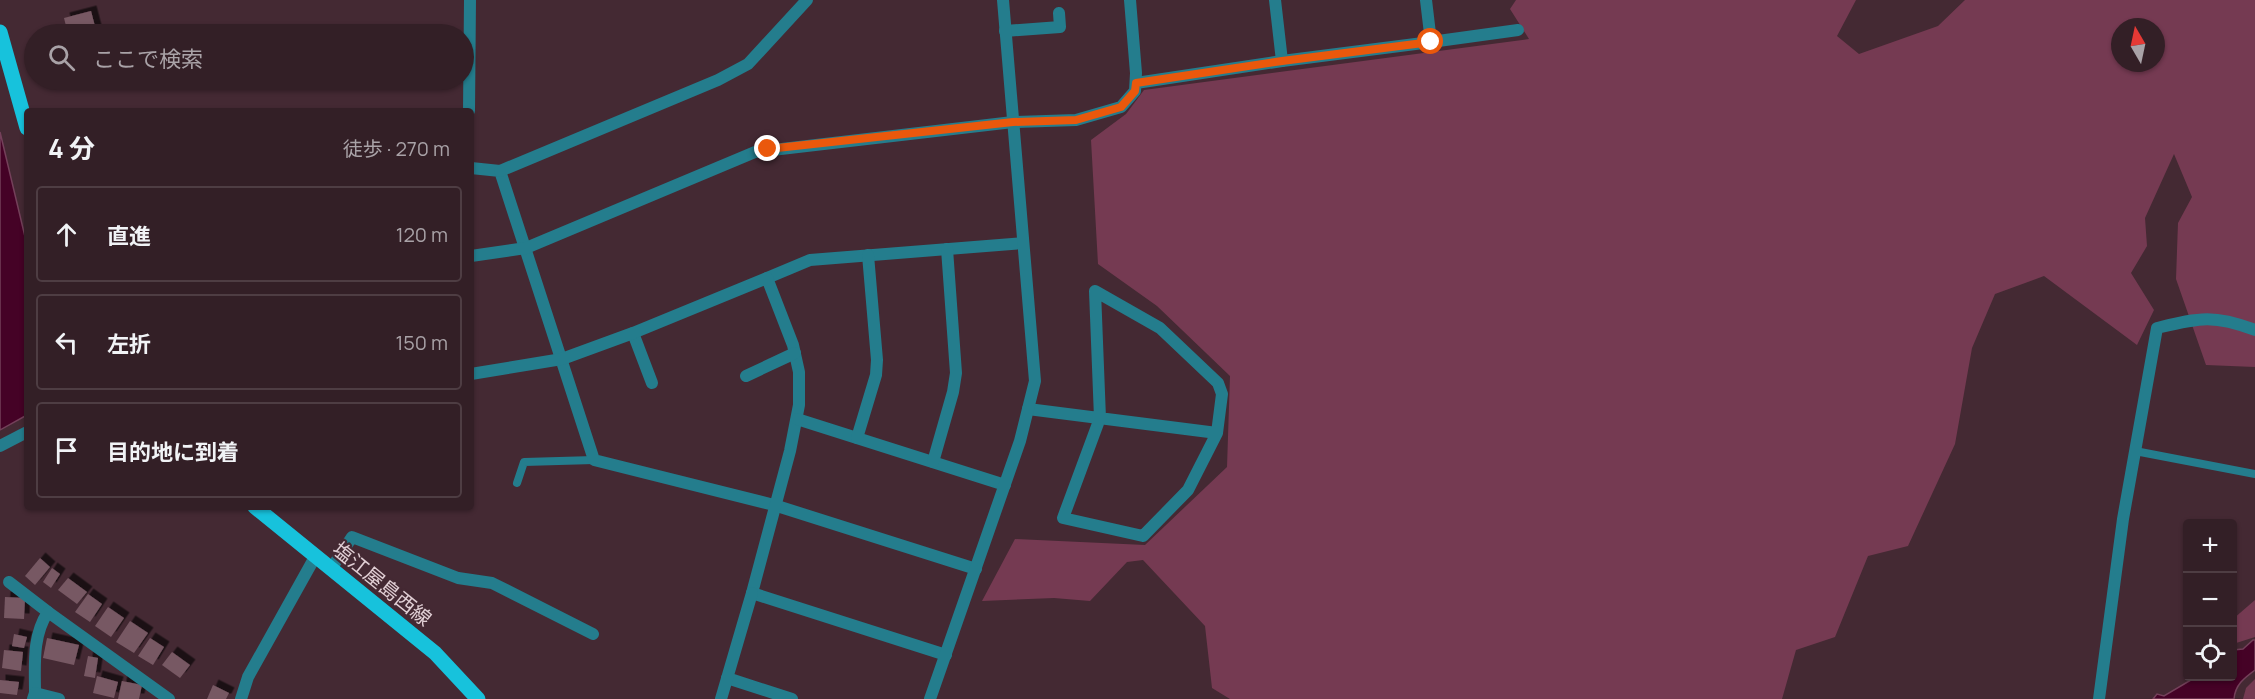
<!DOCTYPE html>
<html lang="ja">
<meta charset="utf-8">
<style>
body{margin:0;font-family:Manrope,"Noto Sans JP",sans-serif;background:#3b272e;color:#f1f3f6}
.controls{position:absolute;right:18px;bottom:18px;display:grid;overflow:hidden;border-radius:6px;box-shadow:0 2px 4px #0004}
.controls button{width:54px;height:54px;display:grid;place-items:center;padding:0;border:0;border-bottom:2px solid #4e3d43;background:#331f26;color:#f1f3f6;font:30px sans-serif}
.compass{position:absolute;left:2111px;top:18px;width:54px;height:54px;border-radius:50%;background:#331f26;box-shadow:0 2px 4px #0004;rotate:351deg}
.stop{position:absolute;width:18px;height:18px;margin:-14px;border:4px solid #ea580c;border-radius:50%;background:#fff}
.stop.end{background:#ea580c;border-color:#fff;box-shadow:0 2px 6px #0008}
.list{margin:0;padding:0;list-style:none}
h2{display:flex;justify-content:space-between;align-items:center;height:78px;margin:0;padding:0 24px;font-size:26px}
h2 small{font-size:20px;font-weight:400;color:#a9a2a7}
.list li{display:grid;grid-template-columns:39px 1fr auto;gap:18px;align-items:center;box-sizing:border-box;height:96px;margin:0 12px 12px;padding:0 12px;border:2px solid #4e3d43;border-radius:6px}
.list b{display:block;font-size:22px;white-space:nowrap}
.list em{font-size:20px;font-style:normal;color:#a9a2a7}
.icon{flex:none;width:33px;height:33px;fill:none;stroke:currentColor;stroke-width:2;stroke-linecap:round;stroke-linejoin:round}
.map{position:relative;flex:none;width:2255px;height:699px;overflow:hidden}
.search{position:absolute;background:#331f26;box-shadow:0 2px 4px #0004;left:24px;top:24px;width:450px;height:66px;display:flex;align-items:center;gap:15px;box-sizing:border-box;padding:0 21px;border-radius:33px;color:#a9a2a7;font-size:22px}
.panel{position:absolute;background:#331f26;box-shadow:0 2px 4px #0004;left:24px;top:108px;width:450px;height:402px;border-radius:6px}
.map>svg:first-child{display:block}
</style>
<div class="map">
<svg width="2255" height="699" viewBox="0 0 2255 699">
<defs>
<filter id="shadow"><feDropShadow dx="5.5" dy="-5.5" stdDeviation="0" flood-color="#0009"/></filter>
</defs>
<rect width="100%" height="100%" fill="#442933"/>
<g fill="#753a52" fill-rule="evenodd">
<path d="M1516 0H1856L1837 36 1859 54 1938 26 1965 0H2255V367L2206 365 2176 279 2178 223 2192 197 2174 154 2145 218 2147 246 2131 273 2154 310 2137 345 2044 276 1995 294 1972 348 1955 444 1908 546 1868 556 1835 637 1796 650 1782 699H1230L1212 688 1205 626 1143 560 1127 562 1090 601 1054 598 982 601 1015 539 1145 545 1227 467 1230 376 1157 306 1098 264 1091 140 1126 114 1144 90 1529 39 1510 9ZM2120 27H2156V63H2120Z"/>
<path d="M2255 600V637L2233 644V619Z"/>
<path d="M2255 679V699H2243L2246 688Z"/>
</g>
<g fill="#450226" stroke="#74405a" stroke-width="1.5">
<path d="M0 132 27 245V415L0 430Z"/>
<path d="M2253 640H2255V670C2244 678 2235 685 2234 699H2153L2157 694 2164 696 2191 680 2189 677 2232 676 2233 650 2243 649Z"/>
</g>
<g fill="#775863" filter="url(#shadow)">
<path d="M91 11 97 34H68L64 18Z"/>
<path d="M40 558 50 567 35 585 25 576Z"/>
<path d="M52 568 60 574 51 588 43 582Z"/>
<path d="M68 578 87 592 77 604 58 590Z"/>
<path d="M88 594 102 604 90 622 75 612Z"/>
<path d="M5 597 25 598 24 619 4 618Z"/>
<path d="M108 607 124 618 111 637 95 626Z"/>
<path d="M130 621 148 633 134 653 116 642Z"/>
<path d="M14 634 27 637 24 648 12 646Z"/>
<path d="M47 638 79 645 74 665 43 658Z"/>
<path d="M150 638 164 647 153 665 138 656Z"/>
<path d="M4 650 23 652 21 671 2 668Z"/>
<path d="M172 652 190 665 180 678 162 665Z"/>
<path d="M88 656 98 658 95 678 84 676Z"/>
<path d="M97 676 118 682 114 698 93 693Z"/>
<path d="M0 680 19 682 17 695 0 693Z"/>
<path d="M122 681 142 685 139 699H118Z"/>
<path d="M213 685 229 693 226 699H207Z"/>
</g>
<g fill="none" stroke-linecap="round" stroke-linejoin="round">
<g stroke="#247d8d" stroke-width="8">
<path d="M2135 451 2255 474"/>
<path d="M517 483 524 462 594 460"/>
</g>
<g stroke="#247d8d" stroke-width="12">
<path d="M1275 0 1282 61"/>
<path d="M1005 31 1060 27 1059 13"/>
<path d="M1431 42 1518 30"/>
<path d="M1136 83 1282 61 1431 42 1426 0"/>
<path d="M469 111 470 0"/>
<path d="M471 168 500 171 594 460 774 505 976 569"/>
<path d="M500 171 718 80 748 64 807 0"/>
<path d="M471 256 526 248 755 152 1013 122 1076 120 1121 107 1135 91 1136 73 1130 0"/>
<path d="M767 278 810 260 1023 243"/>
<path d="M633 333 652 383"/>
<path d="M471 374 562 359 633 333 767 278 793 345 799 372V405L790 451 752 593 946 655"/>
<path d="M746 376 795 353"/>
<path d="M1028 409 1217 433 1188 490 1143 536 1063 518 1100 418 1095 291 1160 328 1218 383 1222 394 1217 433"/>
<path d="M797 419 1005 485"/>
<path d="M857 438 876 375 877 360 868 255"/>
<path d="M0 446 27 432"/>
<path d="M933 462 953 392 956 373 947 249"/>
<path d="M331 569 352 537 458 578 492 583 593 634"/>
<path d="M9 582 48 612"/>
<path d="M727 678 792 699"/>
<path d="M35 693C35 665 32 636 48 612L169 699"/>
<path d="M33 699 35 693 59 699"/>
<path d="M241 699 248 677 315 557"/>
<path d="M721 699 752 593"/>
<path d="M930 699 1020 441 1035 381 1003 0"/>
<path d="M2099 699 2123 519 2157 328C2199 318 2213 314 2255 330"/>
</g>
<g stroke="#17c2dc" stroke-width="15">
<path d="M0 32 27 128"/>
<path d="M255 507 435 653 478 699"/>
</g>
</g>
<g fill="none" stroke-linecap="round" stroke-linejoin="round">
<path stroke="#ea580c" stroke-width="8" d="M768 149 1013 122 1076 120 1121 107 1135 91 1136 83 1282 61 1431 42"/>
</g>
<g text-anchor="middle" stroke-width="4.5" stroke-linejoin="round" paint-order="stroke">
<g font-size="20" fill="#e1cfd5" stroke="#442933">
<text transform="translate(382 584) rotate(39)" y="7">塩江屋島西線</text>
</g>
</g>
</svg>
<div class="controls">
<button>+</button>
<button>−</button>
<button><svg class="icon" aria-label="locate" viewBox="0 0 24 24"><circle cx="12" cy="12" r="6"/><path d="M12 2v4M12 18v4M2 12h4M18 12h4"/></svg></button>
</div>
<svg class="compass" viewBox="-18 -18 36 36"><path d="M0-13l5 13h-10z" fill="#e53935"/><path d="M0 13l5-13h-10z" fill="#a9a2a7"/></svg>
<div class="stop" style="left:1431px;top:42px"></div>
<div class="stop end" style="left:768px;top:149px"></div>
<div class="search"><svg class="icon" aria-label="search" viewBox="0 0 24 24"><circle cx="10" cy="10" r="6"/><path d="M15 15l6 6"/></svg>ここで検索</div>
<section class="panel">
<h2>4 分<small>徒歩 · 270 m</small></h2>
<ul class="list">
<li><svg class="icon" aria-label="ahead" viewBox="0 0 24 24"><path d="M12 20V5M6 11l6-6 6 6"/></svg><div><b>直進</b></div><em>120 m</em></li>
<li><svg class="icon" aria-label="left" viewBox="0 0 24 24"><path d="M17 20v-9H6M10 6l-5 5 5 5"/></svg><div><b>左折</b></div><em>150 m</em></li>
<li><svg class="icon" aria-label="arrive" viewBox="0 0 24 24"><path d="M6 21V4h12l-3 4 3 4H6"/></svg><div><b>目的地に到着</b></div></li>
</ul>
</section>
</div>
